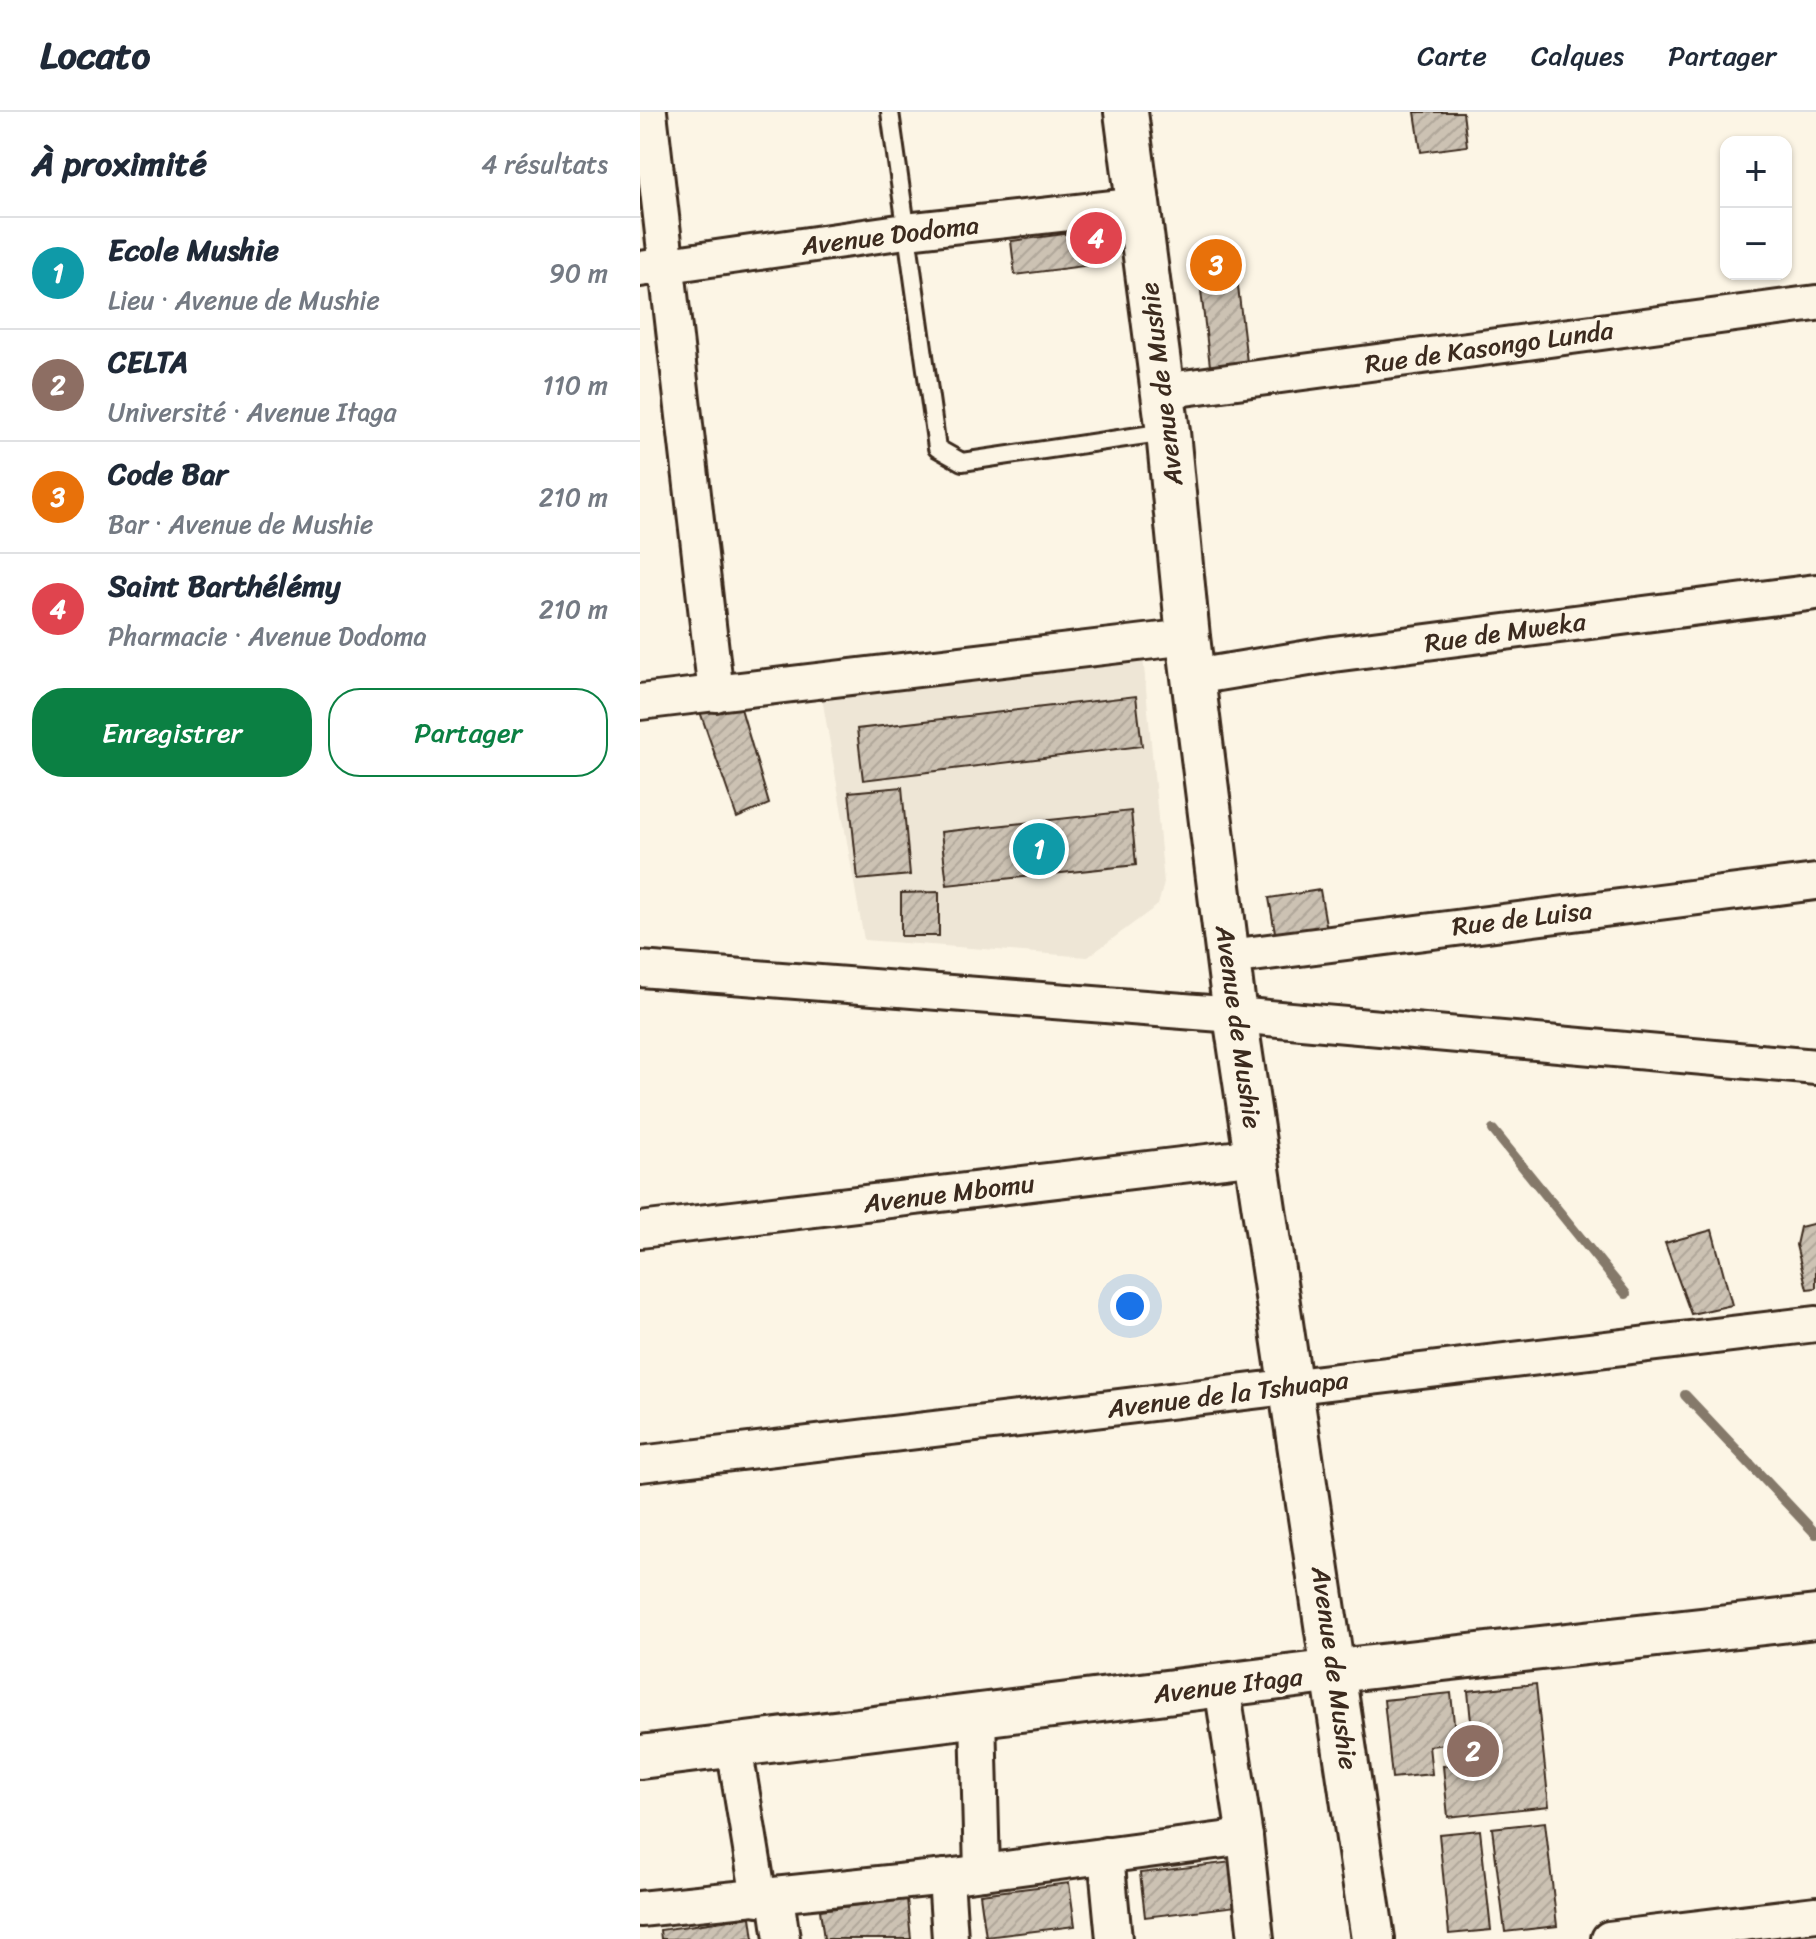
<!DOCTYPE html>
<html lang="fr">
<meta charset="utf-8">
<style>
body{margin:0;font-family:Sriracha,sans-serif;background:#f2f2f3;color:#1f2937}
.controls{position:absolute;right:24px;top:24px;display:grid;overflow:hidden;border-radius:16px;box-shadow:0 2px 6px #0004}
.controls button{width:72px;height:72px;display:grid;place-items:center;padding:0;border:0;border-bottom:2px solid #e0e1e3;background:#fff;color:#1f2937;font:40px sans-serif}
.you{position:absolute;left:490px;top:1194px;width:28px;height:28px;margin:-20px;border:6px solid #fff;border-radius:50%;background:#1a73e8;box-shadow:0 0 0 12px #1a73e833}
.badge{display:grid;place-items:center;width:52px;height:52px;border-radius:50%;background:#0b8043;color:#fff;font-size:26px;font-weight:700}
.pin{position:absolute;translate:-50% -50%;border:4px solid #fff;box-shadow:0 2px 8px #0006}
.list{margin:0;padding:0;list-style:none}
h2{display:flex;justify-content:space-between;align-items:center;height:104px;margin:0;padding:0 32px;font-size:34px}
h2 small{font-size:26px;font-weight:400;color:#747a83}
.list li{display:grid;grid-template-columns:52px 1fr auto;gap:24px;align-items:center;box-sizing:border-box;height:112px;padding:0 32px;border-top:2px solid #e0e1e3}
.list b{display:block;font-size:30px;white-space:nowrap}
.list p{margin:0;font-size:26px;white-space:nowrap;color:#747a83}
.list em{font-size:26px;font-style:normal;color:#747a83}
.actions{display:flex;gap:16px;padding:24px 32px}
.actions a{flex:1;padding:18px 0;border:2px solid #0b8043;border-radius:32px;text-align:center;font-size:28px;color:#0b8043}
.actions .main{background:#0b8043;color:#fff}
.map{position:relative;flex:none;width:1176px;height:1827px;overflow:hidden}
header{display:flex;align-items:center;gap:48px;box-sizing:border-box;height:112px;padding:0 40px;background:#fff;border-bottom:2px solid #e0e1e3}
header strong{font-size:38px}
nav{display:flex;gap:44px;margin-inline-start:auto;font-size:28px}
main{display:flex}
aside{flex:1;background:#fff}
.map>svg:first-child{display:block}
</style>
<header>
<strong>Locato</strong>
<nav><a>Carte</a><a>Calques</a><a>Partager</a></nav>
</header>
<main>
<aside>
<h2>À proximité<small>4 résultats</small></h2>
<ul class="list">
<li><span class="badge" style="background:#0f9aa8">1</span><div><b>Ecole Mushie</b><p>Lieu · Avenue de Mushie</p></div><em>90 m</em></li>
<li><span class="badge" style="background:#8d6e63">2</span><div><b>CELTA</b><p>Université · Avenue Itaga</p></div><em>110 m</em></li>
<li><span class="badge" style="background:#e8710a">3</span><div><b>Code Bar</b><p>Bar · Avenue de Mushie</p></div><em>210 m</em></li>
<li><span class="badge" style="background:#e0444e">4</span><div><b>Saint Barthélémy</b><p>Pharmacie · Avenue Dodoma</p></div><em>210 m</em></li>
</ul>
<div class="actions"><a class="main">Enregistrer</a><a>Partager</a></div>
</aside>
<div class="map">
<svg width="1176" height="1827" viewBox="0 0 1176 1827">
<defs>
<pattern id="building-hatch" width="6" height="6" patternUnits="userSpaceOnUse" patternTransform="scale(2)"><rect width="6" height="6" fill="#ccc2b3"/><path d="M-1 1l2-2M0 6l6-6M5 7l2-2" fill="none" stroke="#b0a79a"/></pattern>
</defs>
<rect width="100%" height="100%" fill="#fcf5e5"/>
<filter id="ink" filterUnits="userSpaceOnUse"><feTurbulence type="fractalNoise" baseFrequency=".0125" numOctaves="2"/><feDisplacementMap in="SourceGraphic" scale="16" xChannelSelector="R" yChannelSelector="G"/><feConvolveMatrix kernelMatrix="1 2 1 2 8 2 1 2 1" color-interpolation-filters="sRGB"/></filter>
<g filter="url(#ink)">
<path fill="#eee6d6" d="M503 544 524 771 518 793 448 845 224 828 181 580Z"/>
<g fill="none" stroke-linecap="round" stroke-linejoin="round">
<g stroke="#85796b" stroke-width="10">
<path d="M853 1018 986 1182"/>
<path d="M1045 1283 1176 1422"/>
</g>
</g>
<g fill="url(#building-hatch)" stroke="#3b2a1e" stroke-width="2">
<path d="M775 0H823L827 34 781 40Z"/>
<path d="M462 117 467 151 375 163 371 129Z"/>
<path d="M593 133 607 250 570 254 556 137Z"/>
<path d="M496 584 502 634 223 668 217 617Z"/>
<path d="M57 591 100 593 129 692 97 706Z"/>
<path d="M262 675 270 763 218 768 209 680Z"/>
<path d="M491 699 496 753 307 773 301 720Z"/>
<path d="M680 778 687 818 636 826 629 786Z"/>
<path d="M299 780V824H261V781Z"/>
<path d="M1176 1111V1176L1167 1177 1156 1133 1160 1115Z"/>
<path d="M1072 1118 1092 1193 1051 1202 1025 1131Z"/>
<path d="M896 1572 909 1694 808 1705 803 1654 835 1651 828 1579Z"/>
<path d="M811 1581 816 1631 789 1634 792 1662 752 1666 744 1588Z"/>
<path d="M905 1710 917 1814 865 1820 852 1716Z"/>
<path d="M840 1718 851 1818 809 1822 799 1722Z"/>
<path d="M592 1750 597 1794 505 1805 500 1761Z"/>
<path d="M429 1771 435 1814 346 1825 340 1782Z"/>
<path d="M267 1787 271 1827H184L180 1798Z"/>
<path d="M111 1805 114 1827H21L20 1818Z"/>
<path d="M1158 1822V1827H1102V1825Z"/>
</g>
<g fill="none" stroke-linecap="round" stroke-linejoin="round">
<defs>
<path id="service" d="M250 0 297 336 322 350 526 320"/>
<g id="minor">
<path d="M9 0 76 582"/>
<path d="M0 157 266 119 500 93"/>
<path d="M522 279 1176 191"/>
<path d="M554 565 693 542 1176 480"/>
<path d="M0 590 548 525"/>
<path d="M589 845 1176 770"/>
<path d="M0 857 595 903 1176 955"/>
<path d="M0 1118 617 1044"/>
<path d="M0 1352 1176 1212"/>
<path d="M582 1574 605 1725 616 1827"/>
<path d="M338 1604 342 1760"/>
<path d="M94 1634 119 1786"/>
<path d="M466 1743 474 1827"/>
<path d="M306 1765 310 1827"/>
<path d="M136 1785 142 1827"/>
<path d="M0 1797 306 1765 605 1725"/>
<path d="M969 1827 1176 1802"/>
</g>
<g id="tertiary">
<path d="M486 0 528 320 548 525 595 903 733 1827"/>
<path d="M0 1645 696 1559 1176 1505"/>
</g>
</defs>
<use href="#service" stroke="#3b2a1e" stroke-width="22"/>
<use href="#minor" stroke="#3b2a1e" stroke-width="40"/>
<use href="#tertiary" stroke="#3b2a1e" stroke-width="48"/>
<use href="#service" stroke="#fcf5e5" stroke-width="16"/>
<use href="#minor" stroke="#fcf5e5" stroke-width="34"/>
<use href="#tertiary" stroke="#fcf5e5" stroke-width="42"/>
</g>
</g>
<g text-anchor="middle" stroke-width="6" stroke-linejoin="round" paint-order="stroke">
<g font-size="26" fill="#3b2a1e" stroke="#fcf5e5">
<text transform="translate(250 123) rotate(-7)" y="9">Avenue Dodoma</text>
<text transform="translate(849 235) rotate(-8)" y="9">Rue de Kasongo Lunda</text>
<text transform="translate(521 272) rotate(-97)" y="9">Avenue de Mushie</text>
<text transform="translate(865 520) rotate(-8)" y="9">Rue de Mweka</text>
<text transform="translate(882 806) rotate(-7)" y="9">Rue de Luisa</text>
<text transform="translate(599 915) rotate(82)" y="9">Avenue de Mushie</text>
<text transform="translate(309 1081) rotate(-7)" y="9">Avenue Mbomu</text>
<text transform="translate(588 1282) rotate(-7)" y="9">Avenue de la Tshuapa</text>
<text transform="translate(695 1556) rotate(82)" y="9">Avenue de Mushie</text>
<text transform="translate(588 1573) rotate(-7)" y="9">Avenue Itaga</text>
</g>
</g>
</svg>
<div class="controls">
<button>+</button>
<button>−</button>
</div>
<div class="you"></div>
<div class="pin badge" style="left:399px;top:737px;background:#0f9aa8">1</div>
<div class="pin badge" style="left:833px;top:1639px;background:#8d6e63">2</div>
<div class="pin badge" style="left:576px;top:153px;background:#e8710a">3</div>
<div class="pin badge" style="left:456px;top:126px;background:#e0444e">4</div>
</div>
</main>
